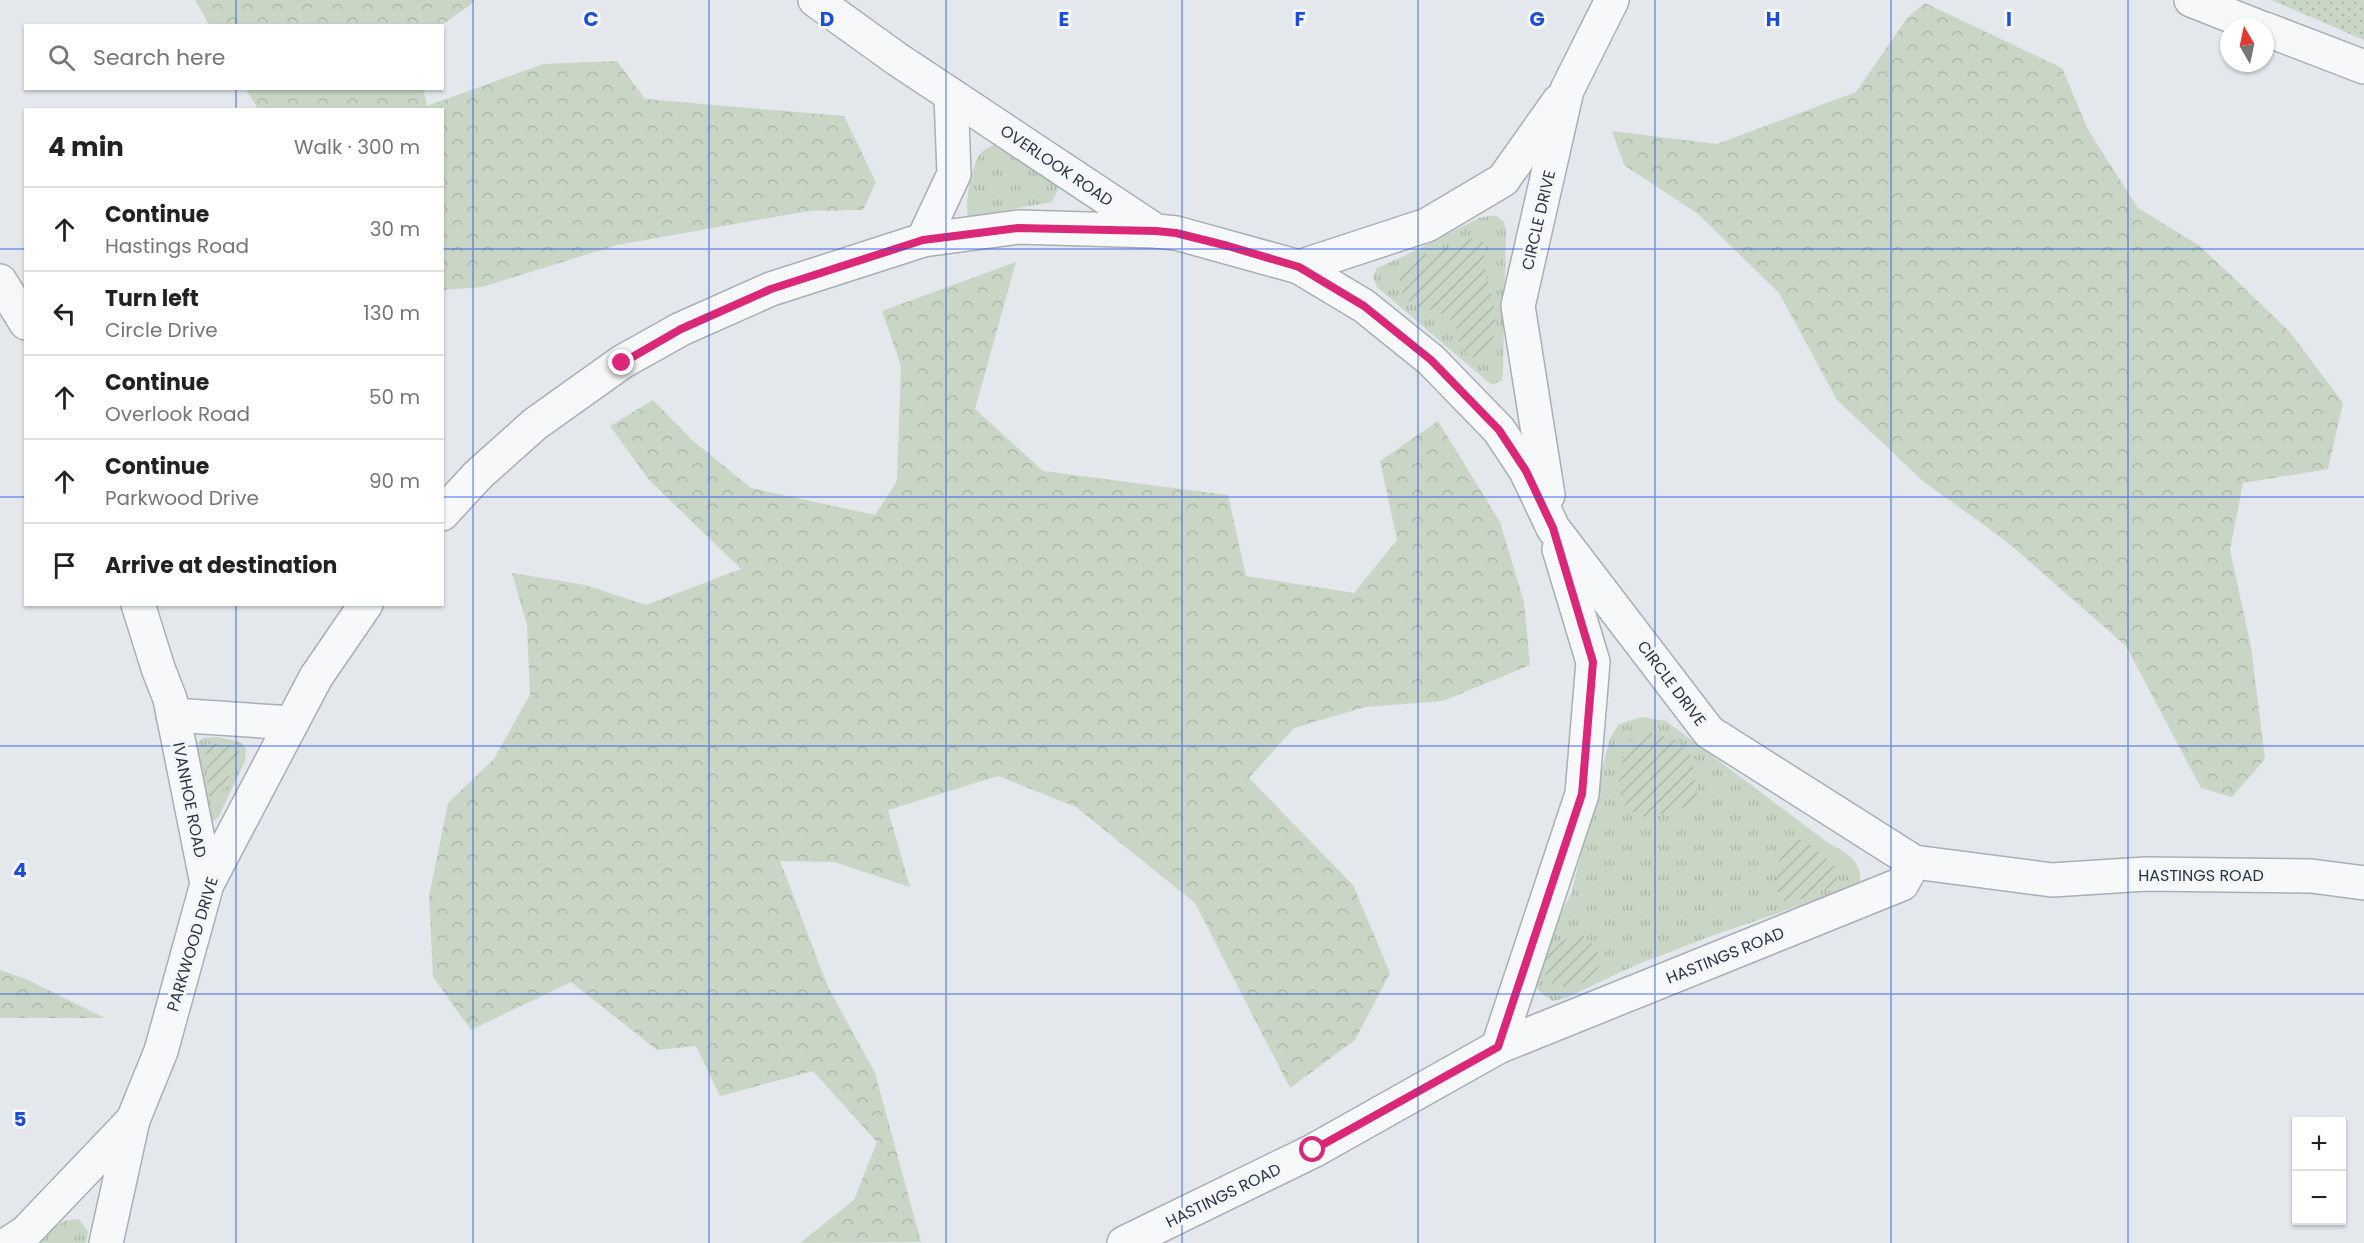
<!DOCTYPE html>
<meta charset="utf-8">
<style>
body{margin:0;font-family:Poppins,sans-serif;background:#f6f6f6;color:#222}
.controls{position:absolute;right:18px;bottom:18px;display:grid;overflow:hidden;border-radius:0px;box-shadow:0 2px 4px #0004}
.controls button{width:54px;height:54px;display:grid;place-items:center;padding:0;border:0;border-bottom:2px solid #e0e0e0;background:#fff;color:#222;font:30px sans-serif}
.compass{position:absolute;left:2220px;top:18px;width:54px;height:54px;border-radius:50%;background:#fff;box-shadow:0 2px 4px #0004;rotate:351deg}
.stop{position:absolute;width:18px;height:18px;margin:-14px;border:4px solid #db2777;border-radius:50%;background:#fff}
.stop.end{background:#db2777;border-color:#fff;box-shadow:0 2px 6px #0008}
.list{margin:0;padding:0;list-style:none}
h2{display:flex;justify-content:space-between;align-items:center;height:78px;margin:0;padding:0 24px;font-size:26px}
h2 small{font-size:20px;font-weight:400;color:#767676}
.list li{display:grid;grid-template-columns:39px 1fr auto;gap:18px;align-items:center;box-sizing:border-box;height:84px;padding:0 24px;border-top:2px solid #e0e0e0}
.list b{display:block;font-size:22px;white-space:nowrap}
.list p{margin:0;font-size:20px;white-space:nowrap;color:#767676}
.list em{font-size:20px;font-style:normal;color:#767676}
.icon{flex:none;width:33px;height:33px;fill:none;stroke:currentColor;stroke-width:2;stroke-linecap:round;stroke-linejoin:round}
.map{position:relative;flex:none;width:2364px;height:1243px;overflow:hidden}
.search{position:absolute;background:#fff;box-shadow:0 2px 4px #0004;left:24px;top:24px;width:420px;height:66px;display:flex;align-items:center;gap:15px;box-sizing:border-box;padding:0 21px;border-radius:0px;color:#767676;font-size:22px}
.panel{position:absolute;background:#fff;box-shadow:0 2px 4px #0004;left:24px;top:108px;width:420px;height:498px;border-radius:0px}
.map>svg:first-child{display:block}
</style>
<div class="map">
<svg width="2364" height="1243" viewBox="0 0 2364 1243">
<defs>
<pattern id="grass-tufts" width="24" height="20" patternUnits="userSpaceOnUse" patternTransform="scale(1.5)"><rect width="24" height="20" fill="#c9d6c5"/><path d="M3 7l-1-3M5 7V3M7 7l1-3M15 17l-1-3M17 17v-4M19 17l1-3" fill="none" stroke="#adb8ab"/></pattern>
<pattern id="forest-crowns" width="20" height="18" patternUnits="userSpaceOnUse" patternTransform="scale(1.5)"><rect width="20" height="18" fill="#c9d6c5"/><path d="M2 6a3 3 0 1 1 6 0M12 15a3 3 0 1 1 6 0" fill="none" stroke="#adb8ab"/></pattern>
<pattern id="park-dots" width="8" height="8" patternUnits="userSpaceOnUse" patternTransform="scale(1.5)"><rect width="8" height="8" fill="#c9d6c5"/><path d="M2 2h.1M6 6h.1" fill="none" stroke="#adb8ab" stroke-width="1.8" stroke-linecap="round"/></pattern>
<pattern id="garden-furrows" width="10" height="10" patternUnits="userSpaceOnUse" patternTransform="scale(1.5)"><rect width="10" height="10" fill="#c9d6c5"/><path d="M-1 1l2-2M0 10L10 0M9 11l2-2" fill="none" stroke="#adb8ab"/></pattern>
</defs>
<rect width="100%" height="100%" fill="#e4e7ec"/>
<g fill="url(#grass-tufts)">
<path d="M997 144 1057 182 1058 190 1052 202 969 217C963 208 972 167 978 157 982 150 990 146 997 144Z"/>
<path d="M1489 216H1496L1504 222 1506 231 1503 373 1502 380 1493 385 1488 382 1377 287 1373 277 1377 268 1404 256 1479 218Z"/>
<path d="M1642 717 1666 721 1827 842C1847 854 1863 860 1860 885L1711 936 1636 965 1566 998 1553 1001 1542 994 1535 986 1538 957 1571 894 1610 738 1619 724Z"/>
<path d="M217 737 240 742 246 748 245 761 218 818 212 821 206 819 197 743 203 738Z"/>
<path d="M79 1219 88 1232 86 1243H33L64 1221Z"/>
</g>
<g fill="url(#forest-crowns)">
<path d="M195 0H473L474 2 442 25 210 26Z"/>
<path d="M1925 3 2062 68 2088 130 2138 208 2200 246 2289 331 2343 403 2328 469 2243 483 2230 550 2251 647 2265 759 2232 797 2201 788 2126 646 2006 541 1924 482 1837 400 1779 293 1698 214 1624 165 1612 131 1717 144 1856 92 1907 18Z"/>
<path d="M617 61 645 99 844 116 876 182 863 210 808 211 617 245 482 287 443 290 442 110 258 109 246 89H423L427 106 543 64Z"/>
<path d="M1016 262 975 409 1043 471 1228 495 1246 576 1354 593 1397 540 1380 461 1438 421 1500 522 1524 602 1530 665 1443 701 1365 707 1294 728 1249 778 1353 885 1390 973 1355 1040 1290 1088 1195 903 1076 807 998 776 888 810 910 887 834 862 780 861 828 987 875 1073 921 1242 800 1243 854 1200 877 1142 813 1071 720 1096 696 1046 657 1050 571 982 471 1030 433 977 429 896 448 803 494 759 530 695 527 625 512 573 585 585 646 605 741 569 649 480 610 426 653 400 692 440 751 488 875 515 897 481 901 366 882 311Z"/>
<path d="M0 970 26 979 105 1018H0Z"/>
</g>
<path fill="url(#park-dots)" d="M2270 0H2364V40L2283 5Z"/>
<g fill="url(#garden-furrows)">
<path d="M1475 238 1483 240C1487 252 1482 256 1485 267 1490 296 1510 339 1476 358 1449 349 1466 334 1450 319 1431 301 1400 318 1399 274 1414 256 1427 253 1448 247 1458 245 1464 239 1475 238Z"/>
<path d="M1646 731 1675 740 1692 757 1697 794 1692 805 1646 818C1641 815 1633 813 1629 809 1610 793 1623 757 1630 739Z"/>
<path d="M213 743 231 745 238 748 239 752 223 790 214 798 209 797 205 751 206 744Z"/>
<path d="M1794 837C1813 845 1825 855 1839 871L1835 885 1797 901H1784L1776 889V872L1784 845Z"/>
<path d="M1577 932C1595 943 1610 959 1591 977 1585 983 1574 988 1565 987 1560 987 1555 984 1551 983 1549 979 1544 974 1543 970 1539 952 1565 940 1577 932Z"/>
</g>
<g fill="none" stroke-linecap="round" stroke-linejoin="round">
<defs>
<g id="minor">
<path d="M815 0 897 59 1156 231 1176 233 1299 267 1364 306 1431 360 1499 430 1526 471 1553 528 1709 732 1914 862"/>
<path d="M2191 0 2259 27"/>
<path d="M2265 29 2364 67"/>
<path d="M923 240 954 174 951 95"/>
<path d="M1299 267 1427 225 1503 180 1559 101"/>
<path d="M0 281 26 323"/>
<path d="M1548 495 1518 306 1567 90 1612 0"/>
<path d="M442 514 478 475 535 424 622 362 681 329 771 289 923 240 1018 227 1156 231"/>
<path d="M138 604 158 668 170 699 207 884"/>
<path d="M173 715 292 723"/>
<path d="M1498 1047 1582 794 1593 662 1559 549"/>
<path d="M9 1243 26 1232 133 1120"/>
<path d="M106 1243 133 1120 161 1051 207 884 316 677 366 604"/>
<path d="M1124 1243 1313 1151 1498 1047 1902 884 1914 862 2052 880 2146 874 2311 876 2364 883"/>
</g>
</defs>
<use href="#minor" stroke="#a9aeb7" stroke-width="36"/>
<use href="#minor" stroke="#f7f8fa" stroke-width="33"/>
</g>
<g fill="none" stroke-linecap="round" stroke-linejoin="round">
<path stroke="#db2777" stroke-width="8" d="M622 363 681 329 771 289 923 240 1018 228 1156 231 1176 233 1228 246 1299 267 1364 306 1431 360 1499 430 1526 471 1553 528 1593 662 1582 794 1498 1047 1313 1150"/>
</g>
<path fill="none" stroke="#1d4ed8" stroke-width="1.5" stroke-opacity="0.55" d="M236 0V26M473 0V1243M709 0V1243M946 0V1243M1182 0V1243M1418 0V1243M1655 0V1243M1891 0V1243M2128 0V1243M236 88V110M0 249H26M442 249H2364M0 497H26M442 497H2364M236 604V1243M0 746H2364M0 994H2364"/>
<g text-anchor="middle" stroke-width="6" stroke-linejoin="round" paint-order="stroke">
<g font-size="16" fill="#2b3445" stroke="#f4f6f9">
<text transform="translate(1057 165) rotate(34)" y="6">OVERLOOK ROAD</text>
<text transform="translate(1538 220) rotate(-77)" y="6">CIRCLE DRIVE</text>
<text transform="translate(1672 683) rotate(53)" y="6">CIRCLE DRIVE</text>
<text transform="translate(190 800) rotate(79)" y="6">IVANHOE ROAD</text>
<text x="2201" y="881">HASTINGS ROAD</text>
<text transform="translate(192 944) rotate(-73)" y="6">PARKWOOD DRIVE</text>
<text transform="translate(1725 955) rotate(-22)" y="6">HASTINGS ROAD</text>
<text transform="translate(1223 1195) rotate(-26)" y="6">HASTINGS ROAD</text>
</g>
</g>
<g font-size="20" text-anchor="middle" font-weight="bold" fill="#1d4ed8" stroke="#f4f6f9" stroke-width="6" stroke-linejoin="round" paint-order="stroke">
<text x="591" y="26">C</text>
<text x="827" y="26">D</text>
<text x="1064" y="26">E</text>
<text x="1300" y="26">F</text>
<text x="1537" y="26">G</text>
<text x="1773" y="26">H</text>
<text x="2009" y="26">I</text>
<text x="20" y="877">4</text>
<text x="20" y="1126">5</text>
</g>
</svg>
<div class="controls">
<button>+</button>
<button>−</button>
</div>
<svg class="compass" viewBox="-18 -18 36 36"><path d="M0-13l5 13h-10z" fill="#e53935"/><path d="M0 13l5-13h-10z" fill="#767676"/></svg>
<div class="stop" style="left:1313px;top:1150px"></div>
<div class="stop end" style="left:622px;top:363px"></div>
<div class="search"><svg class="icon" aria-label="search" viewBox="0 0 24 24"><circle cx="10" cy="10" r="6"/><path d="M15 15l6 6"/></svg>Search here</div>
<section class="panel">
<h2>4 min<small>Walk · 300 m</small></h2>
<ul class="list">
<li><svg class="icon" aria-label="ahead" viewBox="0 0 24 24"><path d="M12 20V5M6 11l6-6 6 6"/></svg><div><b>Continue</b><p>Hastings Road</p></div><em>30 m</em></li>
<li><svg class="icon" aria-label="left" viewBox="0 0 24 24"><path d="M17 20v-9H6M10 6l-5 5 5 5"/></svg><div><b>Turn left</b><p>Circle Drive</p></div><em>130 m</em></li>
<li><svg class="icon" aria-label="ahead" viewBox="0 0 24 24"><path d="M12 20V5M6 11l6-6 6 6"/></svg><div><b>Continue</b><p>Overlook Road</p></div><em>50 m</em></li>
<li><svg class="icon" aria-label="ahead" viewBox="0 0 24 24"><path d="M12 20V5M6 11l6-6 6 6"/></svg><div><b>Continue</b><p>Parkwood Drive</p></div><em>90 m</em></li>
<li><svg class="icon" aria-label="arrive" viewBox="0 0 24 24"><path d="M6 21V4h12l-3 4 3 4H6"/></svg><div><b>Arrive at destination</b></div></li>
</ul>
</section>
</div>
